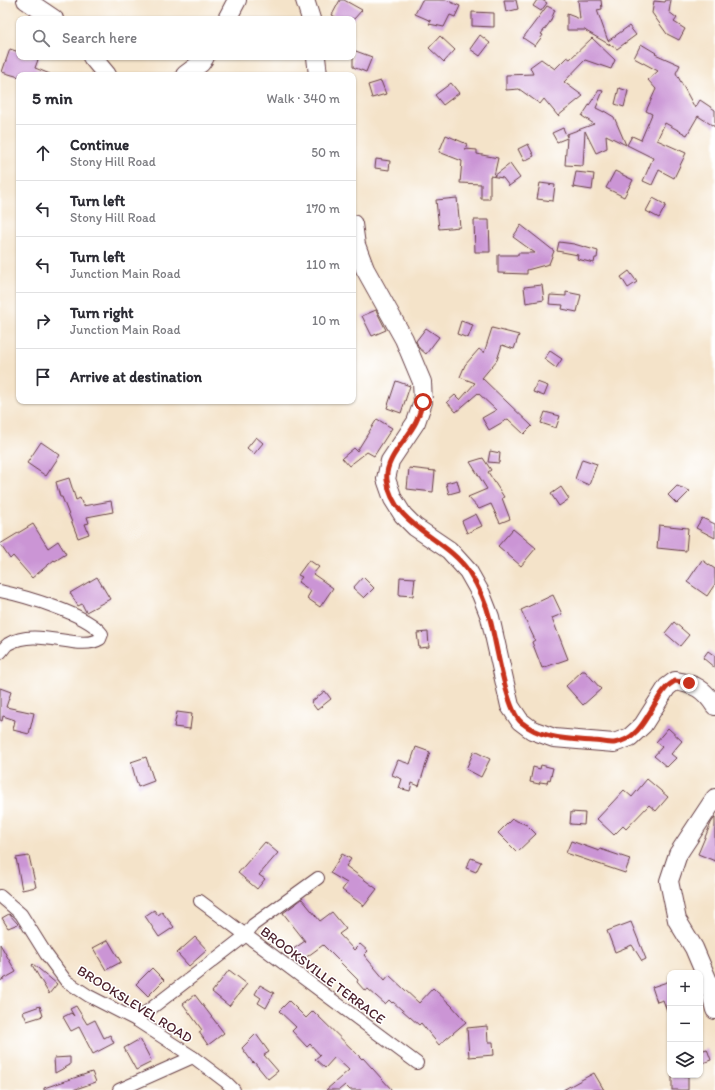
<!DOCTYPE html>
<meta charset="utf-8">
<style>
body{margin:0;font-family:Itim,sans-serif;background:#f7f7f7;color:#2b2b33}
.controls{position:absolute;right:12px;bottom:12px;display:grid;overflow:hidden;border-radius:8px;box-shadow:0 1px 3px #0004}
.controls button{width:36px;height:36px;display:grid;place-items:center;padding:0;border:0;border-bottom:1px solid #e1e1e2;background:#fff;color:#2b2b33;font:20px sans-serif}
.stop{position:absolute;width:12px;height:12px;margin:-9px;border:3px solid #c8321e;border-radius:50%;background:#fff}
.stop.end{background:#c8321e;border-color:#fff;box-shadow:0 1px 4px #0008}
.list{margin:0;padding:0;list-style:none}
h2{display:flex;justify-content:space-between;align-items:center;height:52px;margin:0;padding:0 16px;font-size:17px}
h2 small{font-size:13px;font-weight:400;color:#7c7c81}
.list li{display:grid;grid-template-columns:26px 1fr auto;gap:12px;align-items:center;box-sizing:border-box;height:56px;padding:0 16px;border-top:1px solid #e1e1e2}
.list b{display:block;font-size:15px;white-space:nowrap}
.list p{margin:0;font-size:13px;white-space:nowrap;color:#7c7c81}
.list em{font-size:13px;font-style:normal;color:#7c7c81}
.icon{flex:none;width:22px;height:22px;fill:none;stroke:currentColor;stroke-width:2;stroke-linecap:round;stroke-linejoin:round}
.map{position:relative;flex:none;width:715px;height:1090px;overflow:hidden}
.search{position:absolute;background:#fff;box-shadow:0 1px 3px #0004;left:16px;top:16px;width:340px;height:44px;display:flex;align-items:center;gap:10px;box-sizing:border-box;padding:0 14px;border-radius:8px;color:#7c7c81;font-size:15px}
.panel{position:absolute;background:#fff;box-shadow:0 1px 3px #0004;left:16px;top:72px;width:340px;height:332px;border-radius:8px}
.map>svg:first-child{display:block}
</style>
<div class="map">
<svg width="715" height="1090" viewBox="0 0 715 1090">
<rect width="100%" height="100%" fill="#fff"/>
<filter id="ink" filterUnits="userSpaceOnUse"><feTurbulence type="fractalNoise" baseFrequency=".025" numOctaves="2"/><feDisplacementMap in="SourceGraphic" scale="8" xChannelSelector="R" yChannelSelector="G"/><feConvolveMatrix kernelMatrix="1 2 1 2 8 2 1 2 1" color-interpolation-filters="sRGB"/></filter>
<filter id="wash" filterUnits="userSpaceOnUse"><feTurbulence type="fractalNoise" baseFrequency=".012" numOctaves="4" result="noise"/><feDisplacementMap in="SourceGraphic" scale="16" xChannelSelector="R" yChannelSelector="G"/><feGaussianBlur stdDeviation="0.9" result="paint"/><feColorMatrix in="noise" values="0 0 0 0 0 0 0 0 0 0 0 0 0 0 0 0 0 1.4 0 .05"/><feComposite in="paint" operator="in"/></filter>
<g filter="url(#wash)">
<rect width="100%" height="100%" fill="#f4e3c9"/>
<g id="blocks">
<g fill="#cb95d5">
<path d="M340 0H344L362 10 354 19H339L332 15Z"/>
<path d="M422 0H446L460 6 455 17 450 15 444 27 429 24 431 21 415 14Z"/>
<path d="M504 0H516L518 9 506 12Z"/>
<path d="M537 0H542L547 3 541 11 533 6Z"/>
<path d="M578 0H601L602 9 597 10 608 41 629 26 636 35 617 49 586 31 585 30H567V14L580 19Z"/>
<path d="M666 0H671L669 12 677 18 674 22 685 29 679 40 667 34 652 13 654 1 665 2Z"/>
<path d="M547 6 555 10 550 22 541 34 543 35 535 46 523 38Z"/>
<path d="M472 12 494 13V27L472 26Z"/>
<path d="M480 35 490 43 480 56 470 49Z"/>
<path d="M440 36 455 50 444 62 429 48Z"/>
<path d="M592 38 615 60 611 69 585 60 564 82 583 96 558 116 544 99 540 104 519 89 506 90V75L533 74 530 67 541 59 555 69 567 57 570 59Z"/>
<path d="M641 44 656 53 655 54 680 65 676 73 695 108 700 100 715 110V127L698 116 687 135 665 123 657 140 686 153 674 178 659 170 652 185 643 181 653 158 627 145 632 136 641 140 652 114 646 111 656 89 648 80 658 71 634 58Z"/>
<path d="M10 49 19 52V57H39L35 68 50 74V75H19V77L2 72Z"/>
<path d="M353 50 372 57 366 72 353 67Z"/>
<path d="M381 81 386 94 372 98 368 85Z"/>
<path d="M451 83 459 93 443 105 435 95Z"/>
<path d="M619 88 628 91 624 107 615 104Z"/>
<path d="M599 90 603 91 596 108 604 112V111L614 117 626 145 606 135 607 148 596 153 585 131 583 166 565 165 567 138 557 142 552 133 563 128 567 137V134L594 124 582 116Z"/>
<path d="M446 135 467 144 465 149 477 150V154L498 158 494 176 510 164 520 178 509 186 503 178 490 176V199H481V184L460 183 462 161 439 152Z"/>
<path d="M528 144 534 156 524 161 518 149Z"/>
<path d="M376 159 390 161 389 170 375 168Z"/>
<path d="M615 171 633 180 624 197 606 188Z"/>
<path d="M576 172 594 174 592 190 573 187Z"/>
<path d="M540 183 555 185 553 201 537 199Z"/>
<path d="M457 198 460 227 439 229 436 200Z"/>
<path d="M653 198 666 205 659 218 646 211Z"/>
<path d="M474 220H489L490 252H475Z"/>
<path d="M521 225 554 251 549 264 527 270V274L498 273V255H518V253H535L513 237Z"/>
<path d="M559 242 574 244 598 251 597 258H595L594 263 577 259 578 255 557 251Z"/>
<path d="M629 271 637 282 628 288 621 277Z"/>
<path d="M542 285 544 300 526 303 524 287Z"/>
<path d="M566 292 581 295 577 312 562 309 563 305 549 304 550 295 566 296Z"/>
<path d="M376 310 386 330 372 336 362 316Z"/>
<path d="M461 321 473 325 468 338 457 334Z"/>
<path d="M426 328 439 337 426 354 419 348 416 341Z"/>
<path d="M492 328 519 335 514 349 502 345 497 360 482 378 532 426 524 434 508 419 489 430 482 418 496 410 478 393 456 412 447 402 455 395 460 400 475 383 460 377 465 365 479 349 484 353Z"/>
<path d="M550 351 562 359 556 368 544 359Z"/>
<path d="M396 381 410 386 401 413 387 408Z"/>
<path d="M537 382 548 386 544 396 533 392Z"/>
<path d="M545 412 560 416 556 428 541 423Z"/>
<path d="M377 419 392 428 374 456 367 452 349 466 342 458 354 448 357 451Z"/>
<path d="M256 437 263 443 254 454 247 448Z"/>
<path d="M41 442 60 455 46 476 27 463Z"/>
<path d="M490 451 500 453 499 463 488 462Z"/>
<path d="M483 458 491 470 488 472 504 497 502 498 510 519 500 523 491 504 479 509 468 497 487 489 470 462Z"/>
<path d="M582 459 597 464 589 485 575 479Z"/>
<path d="M409 468 435 471 433 492 407 489Z"/>
<path d="M69 478 76 500 80 498 83 506 111 501 113 512 87 517 89 523 85 524 89 534 78 538 62 497H60L56 482Z"/>
<path d="M457 480 460 491 449 494 446 483Z"/>
<path d="M677 486 690 491 677 504 668 495Z"/>
<path d="M561 487 569 499 559 506 551 494Z"/>
<path d="M476 514 482 526 467 533 462 521Z"/>
<path d="M702 518 715 524V538L696 528Z"/>
<path d="M33 524 48 548 58 541 66 554 55 561 54 560 32 578 13 556 10 559 0 544Z"/>
<path d="M659 525 688 528 686 551 657 548Z"/>
<path d="M513 529 536 548 521 566 498 546Z"/>
<path d="M309 560 319 567 313 574 333 588 320 607 307 598 311 591 298 582 302 577 298 575Z"/>
<path d="M702 560 715 569V584L707 596 687 582Z"/>
<path d="M97 577 110 599 86 612 82 604 78 606 70 593Z"/>
<path d="M363 577 374 588 364 598 353 588Z"/>
<path d="M400 577 415 578 413 596 399 595Z"/>
<path d="M553 595 562 614 552 618 568 659 542 668 532 642 535 640 521 610Z"/>
<path d="M674 622 689 635 680 646 665 633Z"/>
<path d="M428 632 429 647 419 648 417 633Z"/>
<path d="M708 651 715 656V668L703 658Z"/>
<path d="M582 671H585L601 689 583 705 566 686Z"/>
<path d="M0 688 11 692 6 707 34 713 29 734 13 730 15 720 3 716 2 721 0 720Z"/>
<path d="M325 691 331 699 317 710 311 702Z"/>
<path d="M177 712 192 714 190 729 174 727Z"/>
<path d="M668 728 682 741 671 754 676 758 667 767 654 756 662 747 656 742Z"/>
<path d="M416 747 430 752 419 786 412 783 410 791 399 788 402 779 392 775 398 760 410 764Z"/>
<path d="M474 751 490 759 481 777 466 769Z"/>
<path d="M146 757 154 781 138 787 131 762Z"/>
<path d="M541 765 553 768 550 780 548 779 547 783 540 782 539 784 530 782 533 767 540 769Z"/>
<path d="M647 779 668 797 656 811 649 805 626 829 623 826 614 835 597 819 624 790 632 797Z"/>
<path d="M571 812 585 813 584 825 570 824Z"/>
<path d="M715 817V861L698 854 711 823Z"/>
<path d="M512 819 527 825 536 834 517 852 498 833Z"/>
<path d="M571 841 599 851 600 849 630 859 625 873 566 853Z"/>
<path d="M265 842 278 853 259 875 265 879 257 889 238 873Z"/>
<path d="M342 854 351 859 346 866 377 889 364 906 342 890 347 883 330 873Z"/>
<path d="M29 856 36 887 22 890 16 858Z"/>
<path d="M471 858 481 862 476 872 466 868Z"/>
<path d="M302 899 320 921 332 912 346 929 339 934 354 950 360 944 368 951 364 955 385 980 389 975 419 1003 433 988 452 1006 466 1022 439 1045 421 1023 419 1025 393 1002 392 1003 389 1000 385 1004 368 989 365 991 357 982 358 980 323 945 301 961 292 950 305 941 283 913Z"/>
<path d="M154 910 158 915 162 912 174 927 159 937 145 916Z"/>
<path d="M9 914 18 924 8 928 2 918Z"/>
<path d="M631 922 646 959 642 961 632 945 615 952 607 931Z"/>
<path d="M195 937 207 950 189 966 177 953Z"/>
<path d="M108 940 121 962 106 970 93 948Z"/>
<path d="M0 944 16 972 0 981Z"/>
<path d="M33 964 57 984 49 994 32 965Z"/>
<path d="M152 968 164 980 148 996 136 984Z"/>
<path d="M229 970 247 984 229 1006 212 992Z"/>
<path d="M670 981V1016H669L663 1000 657 1002 652 987Z"/>
<path d="M260 985 274 993 266 1008 258 1003 261 998 255 994Z"/>
<path d="M195 995 224 1033 208 1045 199 1032 202 1030 183 1004Z"/>
<path d="M289 1001 306 1018 313 1011 362 1059 363 1058 392 1090H350L345 1085 339 1090H326L349 1070 335 1057 325 1068 315 1059 320 1055 310 1044 307 1047 292 1031 296 1027 279 1011Z"/>
<path d="M40 1006 43 1016 27 1021 23 1012Z"/>
<path d="M76 1006 87 1024 95 1020 104 1038 110 1035 114 1043 93 1054 79 1027 71 1031 63 1017 71 1013 74 1016 70 1009Z"/>
<path d="M487 1026 488 1042H493L494 1055 469 1057 467 1028Z"/>
<path d="M256 1034 269 1052 264 1055 278 1071 268 1079 254 1062 253 1063 242 1048Z"/>
<path d="M140 1039 152 1062 136 1070 124 1048Z"/>
<path d="M707 1049 711 1060 700 1064V1051Z"/>
<path d="M70 1057V1065L55 1073 54 1058Z"/>
<path d="M92 1072 96 1082 73 1090H44V1088Z"/>
<path d="M594 1073 604 1090H563Z"/>
<rect x="672" y="1076" width="16" height="14"/>
</g>
</g>
</g>
<g filter="url(#ink)">
<use href="#blocks" fill-opacity="0" stroke="#643c43" stroke-width="1"/>
<g fill="none" stroke-linecap="round" stroke-linejoin="round">
<defs>
<g id="minor">
<path d="M0 591C24 596 88 614 102 634L100 639C79 652 37 626 8 644 5 646 3 650 0 653"/>
<path d="M0 896 21 914 46 954 66 981 89 996 136 1020 193 1057 226 1082 234 1090"/>
<path d="M200 901 417 1063"/>
<path d="M136 1020 245 936 253 925 318 878"/>
<path d="M119 1090 193 1057"/>
</g>
<g id="primary">
<path d="M26 0 54 19"/>
<path d="M305 0 311 19"/>
<path d="M227 19 237 0"/>
<path d="M92 57 107 75"/>
<path d="M316 57 318 75"/>
<path d="M185 75 201 63 205 57"/>
<path d="M353 224 356 245 365 269 404 339 422 382 423 402 416 422 390 461 386 479 393 499 403 515 415 527 449 550 468 571 481 594 490 617 510 706 520 721 532 730 554 738 614 743 630 737 643 725 667 687 675 681C695 684 704 689 715 706"/>
<path d="M715 798 678 854 669 881 677 920 694 948 708 981 715 1010"/>
</g>
</defs>
<use href="#minor" stroke="#643c43" stroke-width="14"/>
<use href="#primary" stroke="#643c43" stroke-width="20"/>
<use href="#minor" stroke="#fff" stroke-width="12"/>
<use href="#primary" stroke="#fff" stroke-width="18"/>
</g>
</g>
<g fill="none" stroke-linecap="round" stroke-linejoin="round" filter="url(#ink)">
<path stroke="#c8321e" stroke-width="5" d="M423 402C421 408 419 416 416 422 408 439 384 459 387 480 393 527 446 537 469 572 478 586 486 603 490 619 496 641 506 709 521 722 541 739 568 739 593 741 599 741 607 743 614 743 643 739 649 707 666 688 668 685 672 683 675 681L689 683"/>
</g>
<g text-anchor="middle" stroke-width="3" stroke-linejoin="round" paint-order="stroke">
<g font-size="14" fill="#4a1f2b" stroke="#fff">
<text transform="translate(323 975) rotate(37)" y="5">BROOKSVILLE TERRACE</text>
<text transform="translate(135 1004) rotate(32)" y="5">BROOKSLEVEL ROAD</text>
</g>
</g>
</svg>
<div class="controls">
<button>+</button>
<button>−</button>
<button><svg class="icon" aria-label="layers" viewBox="0 0 24 24"><path d="M12 4l9 5-9 5-9-5zM3 14l9 5 9-5"/></svg></button>
</div>
<div class="stop" style="left:423px;top:402px"></div>
<div class="stop end" style="left:689px;top:683px"></div>
<div class="search"><svg class="icon" aria-label="search" viewBox="0 0 24 24"><circle cx="10" cy="10" r="6"/><path d="M15 15l6 6"/></svg>Search here</div>
<section class="panel">
<h2>5 min<small>Walk · 340 m</small></h2>
<ul class="list">
<li><svg class="icon" aria-label="ahead" viewBox="0 0 24 24"><path d="M12 20V5M6 11l6-6 6 6"/></svg><div><b>Continue</b><p>Stony Hill Road</p></div><em>50 m</em></li>
<li><svg class="icon" aria-label="left" viewBox="0 0 24 24"><path d="M17 20v-9H6M10 6l-5 5 5 5"/></svg><div><b>Turn left</b><p>Stony Hill Road</p></div><em>170 m</em></li>
<li><svg class="icon" aria-label="left" viewBox="0 0 24 24"><path d="M17 20v-9H6M10 6l-5 5 5 5"/></svg><div><b>Turn left</b><p>Junction Main Road</p></div><em>110 m</em></li>
<li><svg class="icon" aria-label="right" viewBox="0 0 24 24"><path d="M7 20v-9h11M14 6l5 5-5 5"/></svg><div><b>Turn right</b><p>Junction Main Road</p></div><em>10 m</em></li>
<li><svg class="icon" aria-label="arrive" viewBox="0 0 24 24"><path d="M6 21V4h12l-3 4 3 4H6"/></svg><div><b>Arrive at destination</b></div></li>
</ul>
</section>
</div>
